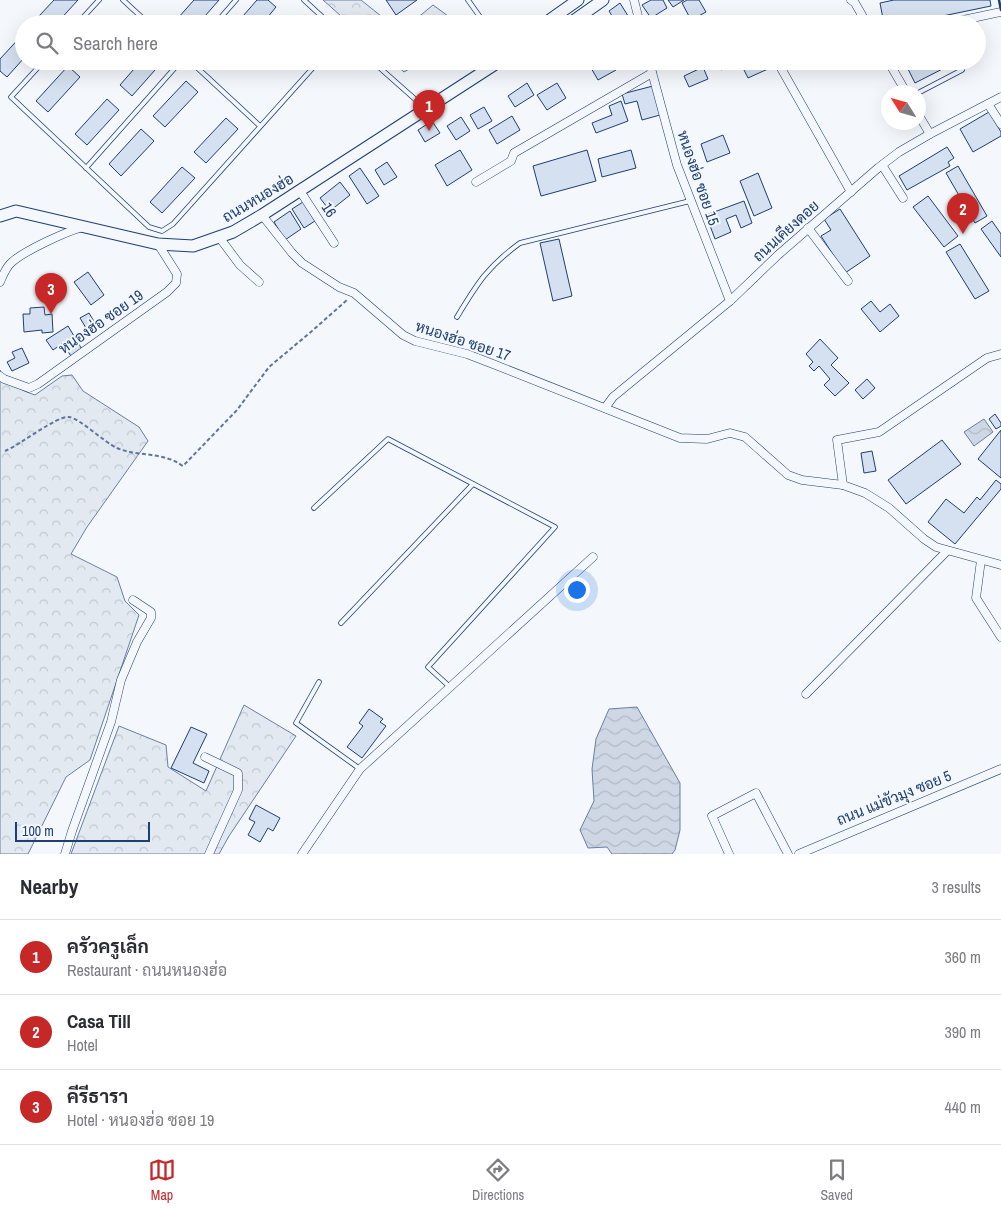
<!DOCTYPE html>
<meta charset="utf-8">
<style>
body{margin:0;font-family:"Archivo Narrow",Sarabun,sans-serif;background:#f7f7f7;color:#2b2b33}
.compass{position:absolute;left:881px;top:85px;width:45px;height:45px;border-radius:50%;background:#fff;box-shadow:0 5px 20px #0002;rotate:307deg}
.scale{position:absolute;left:15px;bottom:12px;width:135px;box-sizing:border-box;padding-left:5px;border:2px solid #1d3f73;border-top:0;font-size:14px;line-height:18px;white-space:nowrap;color:#1d3f73;-webkit-text-stroke:4px #f4f7fb;paint-order:stroke}
.you{position:absolute;left:576px;top:589px;width:18px;height:18px;margin:-12px;border:4px solid #fff;border-radius:50%;background:#1a73e8;box-shadow:0 0 0 8px #1a73e833}
.badge{display:grid;place-items:center;width:32px;height:32px;border-radius:50%;background:#c62828;color:#fff;font-size:16px;font-weight:700}
.pin{position:absolute;translate:-50% -41px;filter:drop-shadow(0 1px 2px #0008)}
.pin::after{content:'';position:absolute;top:26px;width:18px;height:15px;background:inherit;clip-path:polygon(0 0,100% 0,50% 100%)}
.list{margin:0;padding:0;list-style:none}
h2{display:flex;justify-content:space-between;align-items:center;height:65px;margin:0;padding:0 20px;font-size:21px}
h2 small{font-size:16px;font-weight:400;color:#7c7c81}
.list li{display:grid;grid-template-columns:32px 1fr auto;gap:15px;align-items:center;box-sizing:border-box;height:75px;padding:0 20px;border-top:1px solid #e1e1e2}
.list b{display:block;font-size:19px;white-space:nowrap}
.list p{margin:0;font-size:16px;white-space:nowrap;color:#7c7c81}
.list em{font-size:16px;font-style:normal;color:#7c7c81}
.icon{flex:none;width:28px;height:28px;fill:none;stroke:currentColor;stroke-width:2;stroke-linecap:round;stroke-linejoin:round}
.map{position:relative;flex:none;width:1001px;height:854px;overflow:hidden}
.search{position:absolute;background:#fff;box-shadow:0 5px 20px #0002;left:15px;right:15px;top:15px;height:55px;display:flex;align-items:center;gap:12px;box-sizing:border-box;padding:0 18px;border-radius:28px;color:#7c7c81;font-size:19px}
.sheet{height:290px;background:#fff}
nav{display:flex;justify-content:space-around;align-items:center;box-sizing:border-box;height:70px;border-top:1px solid #e1e1e2;background:#fff;font-size:14px;color:#7c7c81}
nav a{display:grid;justify-items:center;gap:2px}
nav .on{color:#c62828}
.map>svg:first-child{display:block}
</style>
<div class="map">
<svg width="1001" height="854" viewBox="0 0 1001 854">
<defs>
<pattern id="forest-crowns" width="20" height="18" patternUnits="userSpaceOnUse" patternTransform="scale(1.25)"><rect width="20" height="18" fill="#e3e9f0"/><path d="M2 6a3 3 0 1 1 6 0M12 15a3 3 0 1 1 6 0" fill="none" stroke="#c2c9d1"/></pattern>
<pattern id="water-waves" width="16" height="10" patternUnits="userSpaceOnUse" patternTransform="scale(1.25)"><rect width="16" height="10" fill="#cfd7e4"/><path d="M0 5q4-4 8 0t8 0" fill="none" stroke="#b1bac7"/></pattern>
</defs>
<rect width="100%" height="100%" fill="#f4f7fb"/>
<g fill="url(#forest-crowns)" stroke="#687fa3">
<path d="M323 0H361L391 24H350Z"/>
<path d="M433 5 459 24H410Z"/>
<path d="M392 61H423L404 72Z"/>
<path d="M0 370C8 384 20 390 35 395L62 376 72 375 83 391 139 427 148 441 87 527 71 554 117 577 125 601 139 615 90 760 66 777 28 854H0Z"/>
<path d="M244 705 296 736 229 836 219 854H71L119 726 166 745 168 767 206 791Z"/>
</g>
<g fill="url(#water-waves)" stroke="#687fa3">
<path d="M984 419 993 432 974 446 964 432Z"/>
<path d="M637 707 680 783V830L675 850 672 854H612L607 847 588 848 580 830 594 801 592 769 596 739 609 709Z"/>
</g>
<g fill="#d5e0f0" stroke="#1d3f73">
<path d="M54 0H78L56 24H48L39 16Z"/>
<path d="M194 0H219L198 24H184L178 18Z"/>
<path d="M257 0H268L276 7 262 24H236Z"/>
<path d="M386 0H417L396 15Z"/>
<path d="M651 0H663L667 8 651 18 642 5Z"/>
<path d="M668 0H684L673 7Z"/>
<path d="M687 0H699L706 12 691 20 682 3Z"/>
<path d="M894 0H990L991 6 904 24H884L880 3Z"/>
<path d="M620 3 633 24H617L609 11Z"/>
<path d="M113 17 121 24H106Z"/>
<path d="M24 33V58L7 77 0 71V59Z"/>
<path d="M141 61H163L132 96 120 85Z"/>
<path d="M546 61H561L551 68Z"/>
<path d="M587 61H612L616 70 598 80Z"/>
<path d="M717 61H736V62L721 70Z"/>
<path d="M767 61 770 68 748 78 740 62Z"/>
<path d="M904 61H958L915 83Z"/>
<path d="M68 66 80 77 48 112 36 101Z"/>
<path d="M703 67 708 79 689 87 684 76Z"/>
<path d="M186 81 198 92 165 127 153 116Z"/>
<path d="M527 83 534 95 515 107 508 96Z"/>
<path d="M557 83 566 98 547 110 537 95Z"/>
<path d="M653 86 660 115 642 120 637 101 625 104 622 94Z"/>
<path d="M107 99 119 110 87 145 75 134Z"/>
<path d="M621 101 628 121 596 133 592 123 612 115 609 106Z"/>
<path d="M484 107 492 121 478 129 470 115Z"/>
<path d="M989 112 1001 132V136L973 152 960 129Z"/>
<path d="M512 116 520 130 497 144 489 130Z"/>
<path d="M461 117 470 131 456 140 447 126Z"/>
<path d="M226 118 238 129 206 163 194 152Z"/>
<path d="M432 121 440 133 425 142 418 130Z"/>
<path d="M141 129 154 141 121 176 109 164Z"/>
<path d="M723 135 730 153 707 162 701 144Z"/>
<path d="M947 147 954 158 948 162 950 166 907 190 899 176Z"/>
<path d="M460 150 472 170 447 186 435 165Z"/>
<path d="M587 150 596 181 541 196 533 166Z"/>
<path d="M631 150 636 168 602 177 598 159Z"/>
<path d="M387 162 397 177 384 185 375 170Z"/>
<path d="M958 166 987 216 975 223 946 173Z"/>
<path d="M182 167 195 178 162 213 150 202Z"/>
<path d="M360 168 379 196 367 204 349 176Z"/>
<path d="M758 173 772 208 754 216 740 181Z"/>
<path d="M340 182 350 195 330 211 320 198Z"/>
<path d="M928 196 958 236 944 247 913 207Z"/>
<path d="M744 201 752 223 741 228 736 215 726 219 731 232 715 239 706 215Z"/>
<path d="M303 202 315 221 304 228 292 209Z"/>
<path d="M840 209 870 256 845 273 821 236 831 230 824 219Z"/>
<path d="M290 211 301 229 285 240 274 222Z"/>
<path d="M992 221 1001 234V257L981 229Z"/>
<path d="M559 239 572 296 553 301 540 243Z"/>
<path d="M960 244 989 291 975 299 946 252Z"/>
<path d="M88 272 104 295 91 305 74 282Z"/>
<path d="M871 301 880 312 890 304 899 316 880 332 861 309Z"/>
<path d="M44 307 45 315 52 314 53 332 42 333V330L24 332 23 314H30V308Z"/>
<path d="M89 313 98 328 89 333 80 318Z"/>
<path d="M68 326 83 351 72 358 63 343 53 350 46 340Z"/>
<path d="M820 339 838 358 831 365 849 383 835 396 824 385 830 379 819 366 814 371 809 366 813 362 806 354Z"/>
<path d="M22 348 29 363 12 371 7 362 15 358 12 352Z"/>
<path d="M867 379 875 388 863 399 855 390Z"/>
<path d="M995 414 1001 423V426L996 429 989 419Z"/>
<path d="M1001 430V478L978 459Z"/>
<path d="M942 440 961 464 906 504 888 480Z"/>
<path d="M872 451 876 471 864 473 861 453Z"/>
<path d="M996 480 1001 484V489L955 544 928 522 946 499 964 513 977 497 980 500Z"/>
<path d="M369 709 383 719 380 722 386 726 362 758 347 747 363 726 359 723Z"/>
<path d="M191 727 207 734 193 763 209 771 204 783 171 768Z"/>
<path d="M256 805 280 818 273 831 268 828 260 842 248 835 255 822 249 819Z"/>
</g>
<g fill="none" stroke-linecap="round" stroke-linejoin="round">
<defs>
<g id="lane">
<path d="M123 0 149 24"/>
<path d="M304 0 330 24"/>
<path d="M468 0 485 24"/>
<path d="M77 24 99 0"/>
<path d="M215 24 236 0"/>
<path d="M44 61 11 97 149 227 162 231 173 224 319 61"/>
<path d="M190 61 260 126"/>
<path d="M372 61 425 108"/>
<path d="M918 93 962 70"/>
<path d="M86 168 181 61"/>
<path d="M457 317C477 284 487 267 520 243L690 201"/>
<path d="M314 508 388 439 555 527 428 667 450 687"/>
<path d="M341 623 473 484"/>
<path d="M319 682 296 723 360 769"/>
</g>
<g id="street">
<path d="M634 0 640 24"/>
<path d="M851 0 855 3 867 24"/>
<path d="M944 24 1001 12"/>
<path d="M649 61 677 165 730 301"/>
<path d="M777 61 851 192"/>
<path d="M888 61 906 92"/>
<path d="M988 104 1001 124"/>
<path d="M918 114 930 134"/>
<path d="M882 165 903 198"/>
<path d="M476 182 511 161 514 153 652 73"/>
<path d="M300 191 334 243"/>
<path d="M262 215 292 253 302 263 339 287 354 293 403 335 415 341 467 354 493 364 680 438 707 439 730 433 745 437 788 475 802 480 843 485 865 493 889 508 924 539 936 547 1001 565"/>
<path d="M808 228 848 281"/>
<path d="M219 237 240 265 259 282"/>
<path d="M0 282C3 275 6 267 12 262 26 250 65 232 83 227"/>
<path d="M0 376 4 379 29 388 38 384 167 292 176 283 177 274 158 244"/>
<path d="M605 408 613 397 730 301 778 255 878 168 899 152 930 134 1001 97"/>
<path d="M843 485 837 440 879 432 987 358 1001 354"/>
<path d="M981 560 976 598 1001 637"/>
<path d="M806 694 947 551"/>
<path d="M205 757 238 773V790L209 854"/>
<path d="M65 854 72 831 111 722 121 680 137 642 151 618V612L133 600"/>
<path d="M302 854 360 769 593 557"/>
<path d="M729 854 712 816 756 793 788 854"/>
<path d="M799 854 1001 769"/>
</g>
<g id="secondary">
<path d="M544 24 578 0"/>
<path d="M569 24 603 0"/>
<path d="M0 216 16 211 158 244 193 246 233 232 262 215 500 61"/>
</g>
</defs>
<use href="#lane" stroke="#1d3f73" stroke-width="5.5"/>
<use href="#street" stroke="#1d3f73" stroke-width="9"/>
<use href="#secondary" stroke="#1d3f73" stroke-width="13"/>
<path stroke="#5e769c" stroke-width="2" stroke-dasharray="4 2.5" stroke-linecap="butt" d="M5 451C20 445 56 416 69 417 79 418 104 442 117 448 133 455 152 453 169 459 174 460 178 463 183 466L237 410 269 367 312 331 347 300"/>
<use href="#lane" stroke="#f4f7fb" stroke-width="4"/>
<use href="#street" stroke="#f4f7fb" stroke-width="8"/>
<use href="#secondary" stroke="#f4f7fb" stroke-width="11"/>
<path stroke="#1d3f73" stroke-width="2.5" d="M999 0 1001 10"/>
</g>
<g text-anchor="middle" stroke-width="4" stroke-linejoin="round" paint-order="stroke">
<g font-size="15" fill="#1d3f73" stroke="#f4f7fb">
<text transform="translate(698 178) rotate(71)" y="5">หนองฮ่อ ซอย 15</text>
<text transform="translate(258 198) rotate(-31)" y="5">ถนนหนองฮ่อ</text>
<text transform="translate(329 210) rotate(57)" y="5">16</text>
<text transform="translate(786 231) rotate(-42)" y="5">ถนนเคียงดอย</text>
<text transform="translate(101 322) rotate(-35)" y="5">หนองฮ่อ ซอย 19</text>
<text transform="translate(463 341) rotate(18)" y="5">หนองฮ่อ ซอย 17</text>
<text transform="translate(894 798) rotate(-22)" y="5">ถนน แม่ขัวมุง ซอย 5</text>
</g>
</g>
</svg>
<svg class="compass" viewBox="-18 -18 36 36"><path d="M0-13l5 13h-10z" fill="#e53935"/><path d="M0 13l5-13h-10z" fill="#7c7c81"/></svg>
<div class="scale">100 m</div>
<div class="you"></div>
<div class="pin badge" style="left:429px;top:131px">1</div>
<div class="pin badge" style="left:963px;top:234px">2</div>
<div class="pin badge" style="left:51px;top:314px">3</div>
<div class="search"><svg class="icon" aria-label="search" viewBox="0 0 24 24"><circle cx="10" cy="10" r="6"/><path d="M15 15l6 6"/></svg>Search here</div>
</div>
<section class="sheet">
<h2>Nearby<small>3 results</small></h2>
<ul class="list">
<li><span class="badge">1</span><div><b>ครัวครูเล็ก</b><p>Restaurant · ถนนหนองฮ่อ</p></div><em>360 m</em></li>
<li><span class="badge">2</span><div><b>Casa Till</b><p>Hotel</p></div><em>390 m</em></li>
<li><span class="badge">3</span><div><b>คีรีธารา</b><p>Hotel · หนองฮ่อ ซอย 19</p></div><em>440 m</em></li>
</ul>
</section>
<nav>
<a class="on"><svg class="icon" aria-label="map" viewBox="0 0 24 24"><path d="M3 6l6-2 6 2 6-2v14l-6 2-6-2-6 2zM9 4v14M15 6v14"/></svg>Map</a>
<a><svg class="icon" aria-label="directions" viewBox="0 0 24 24"><path d="M12 3l9 9-9 9-9-9zM9 14v-3h6M13 9l2 2-2 2"/></svg>Directions</a>
<a><svg class="icon" aria-label="saved" viewBox="0 0 24 24"><path d="M7 4h10v16l-5-4-5 4z"/></svg>Saved</a>
</nav>
